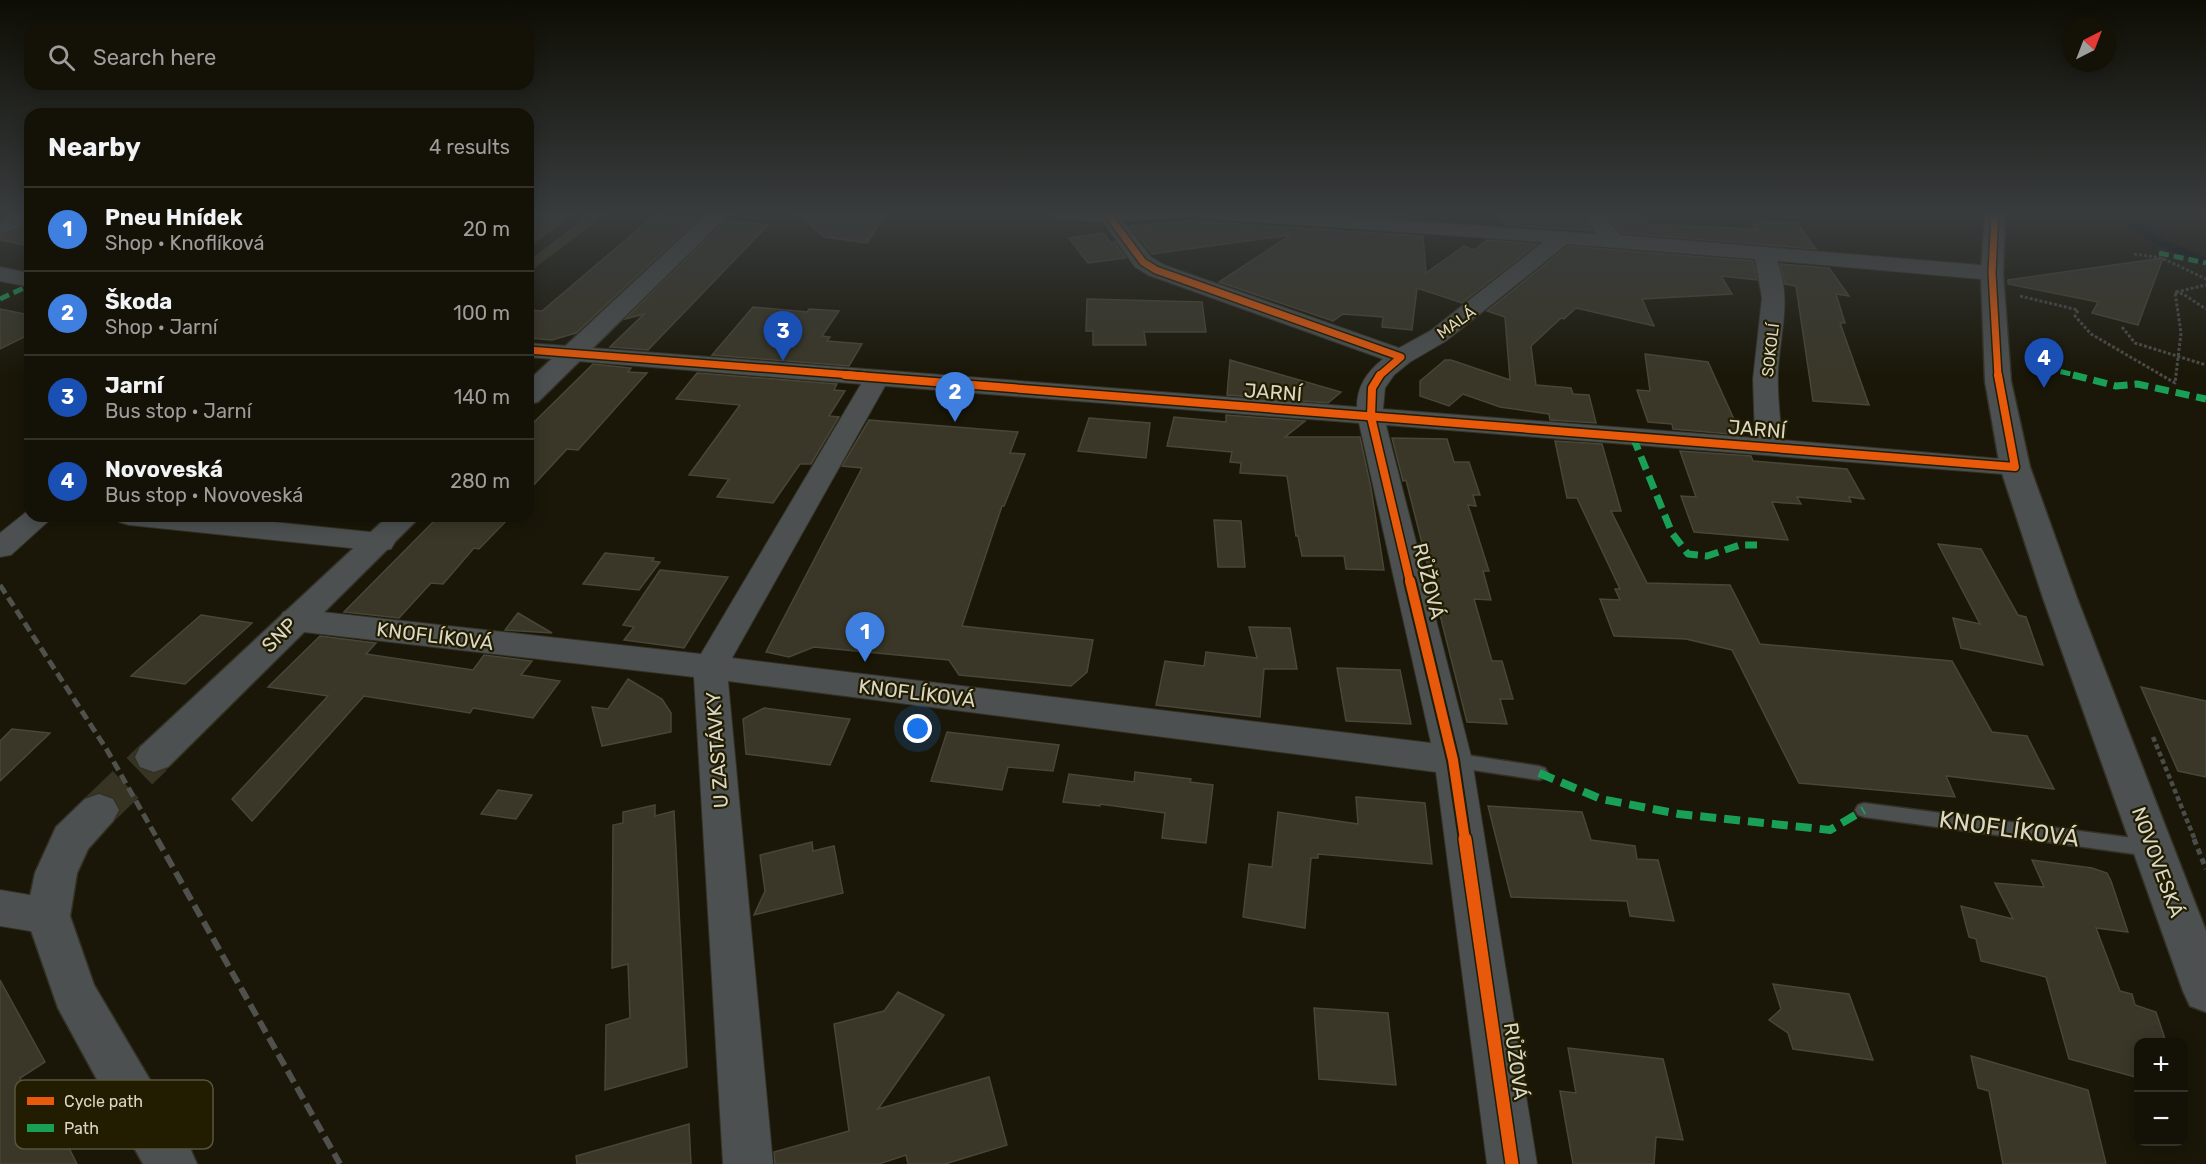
<!DOCTYPE html>
<meta charset="utf-8">
<style>
body{margin:0;font-family:Rubik,sans-serif;background:#1d1a10;color:#f1f3f6}
.controls{position:absolute;right:18px;bottom:18px;display:grid;overflow:hidden;border-radius:12px;box-shadow:0 3px 15px #0003}
.controls button{width:54px;height:54px;display:grid;place-items:center;padding:0;border:0;border-bottom:2px solid #333128;background:#141106;color:#f1f3f6;font:30px sans-serif}
.compass{position:absolute;left:2062px;top:18px;width:54px;height:54px;border-radius:50%;background:#141106;box-shadow:0 3px 15px #0003;rotate:42deg}
.you{position:absolute;left:918px;top:729px;width:21px;height:21px;margin:-15px;border:4px solid #fff;border-radius:50%;background:#1a73e8;box-shadow:0 0 0 9px #1a73e833}
.badge{display:grid;place-items:center;width:39px;height:39px;border-radius:50%;background:#979483;color:#fff;font-size:20px;font-weight:700}
.pin{position:absolute;translate:-50% -50px;filter:drop-shadow(0 2px 3px #0008)}
.pin::after{content:'';position:absolute;top:32px;width:21px;height:18px;background:inherit;clip-path:polygon(0 0,100% 0,50% 100%)}
.list{margin:0;padding:0;list-style:none}
h2{display:flex;justify-content:space-between;align-items:center;height:78px;margin:0;padding:0 24px;font-size:26px}
h2 small{font-size:20px;font-weight:400;color:#9d9d9b}
.list li{display:grid;grid-template-columns:39px 1fr auto;gap:18px;align-items:center;box-sizing:border-box;height:84px;padding:0 24px;border-top:2px solid #333128}
.list b{display:block;font-size:22px;white-space:nowrap}
.list p{margin:0;font-size:20px;white-space:nowrap;color:#9d9d9b}
.list em{font-size:20px;font-style:normal;color:#9d9d9b}
.icon{flex:none;width:33px;height:33px;fill:none;stroke:currentColor;stroke-width:2;stroke-linecap:round;stroke-linejoin:round}
.map{position:relative;flex:none;width:2206px;height:1164px;overflow:hidden}
.search{position:absolute;background:#141106;box-shadow:0 3px 15px #0003;left:24px;top:24px;width:510px;height:66px;display:flex;align-items:center;gap:15px;box-sizing:border-box;padding:0 21px;border-radius:18px;color:#9d9d9b;font-size:22px}
.panel{position:absolute;background:#141106;box-shadow:0 3px 15px #0003;left:24px;top:108px;width:510px;height:414px;border-radius:18px}
.map>svg:first-child{display:block}
</style>
<div class="map">
<svg width="2206" height="1164" viewBox="0 0 2206 1164">
<rect width="100%" height="100%" fill="#1a1708"/>
<g fill="#3a351e">
<path d="M528 212H577L528 248Z"/>
<path d="M593 212H609L528 273V261Z"/>
</g>
<g fill="none" stroke-linecap="round" stroke-linejoin="round">
<path stroke="#020c17" stroke-width="8" d="M2113 212 2155 239 2206 262"/>
</g>
<g fill="#3a3728" stroke="#484637" stroke-width="1.5">
<path d="M796 212H887L867 243 824 237Z"/>
<path d="M1316 212H1405V218Z"/>
<path d="M1498 212H1579L1592 231 1505 225Z"/>
<path d="M1605 213 1637 215 1638 219H1645L1648 224 1756 229 1753 224 1761 225 1758 221 1797 223 1816 249 1621 233Z"/>
<path d="M654 216 698 219 576 333 552 340 528 338V310L542 311Z"/>
<path d="M725 221 768 225 648 350 610 347 644 314 625 319Z"/>
<path d="M1192 221 1423 236 1426 273 1464 246 1474 250 1487 240 1537 244 1462 303 1417 288 1412 330 1382 327 1383 317 1343 314 1333 321 1219 282 1291 235 1152 254 1130 226Z"/>
<path d="M30 225V246L0 240V236Z"/>
<path d="M1103 233 1112 244 1114 241 1126 258 1088 263 1069 238Z"/>
<path d="M1568 246 1753 261 1757 280 1721 276 1732 294 1642 299 1654 326 1576 308 1564 319 1561 318 1531 346 1536 385 1571 388 1573 394 1589 395 1596 423 1550 420 1549 414 1500 407 1463 394 1449 406 1420 396V381L1445 360H1451L1510 380 1505 317 1487 311Z"/>
<path d="M2163 258 2138 325 2092 313 2098 302 2008 284V280Z"/>
<path d="M1780 264 1829 268 1849 296 1836 294 1845 323H1840L1869 405 1813 401 1796 286 1785 284Z"/>
<path d="M1087 299 1202 302 1206 332H1144L1146 345H1093V331H1086Z"/>
<path d="M753 307 807 312 809 309 839 311 822 336 830 337 827 341 862 344 849 366 712 355Z"/>
<path d="M0 309 30 315V334L0 349Z"/>
<path d="M1645 354 1708 362 1741 435 1673 429 1672 424 1648 422 1637 390 1650 391Z"/>
<path d="M1230 360 1341 392 1328 403 1227 395Z"/>
<path d="M593 364 631 368 628 372 647 373 578 450 567 449 528 491V428Z"/>
<path d="M697 373 837 384 834 390 845 391 829 416 839 417 811 464H800L773 503 717 497 729 479 689 475 740 405 676 399Z"/>
<path d="M1226 415 1305 421 1285 437H1360L1371 488 1384 570 1346 569 1344 556H1302L1298 536H1296L1287 476 1240 473 1241 463 1230 462 1232 452 1167 446 1174 417 1226 422Z"/>
<path d="M1089 418 1150 423 1146 458 1078 451Z"/>
<path d="M869 420 1018 432 1010 453 1025 454 1004 506H1002L962 626 1093 640 1087 672 1071 686 959 675 949 660 814 647 789 657 766 652 862 468 842 466Z"/>
<path d="M1392 438 1447 439 1454 462H1469L1480 495H1473L1476 506 1468 505 1489 571H1483L1491 600 1474 599 1492 661H1502L1513 699H1500L1507 724 1467 722 1406 480 1403 481Z"/>
<path d="M1555 441 1602 444 1621 511H1611L1647 583 1730 585 1760 644 1952 661 1992 732 2027 736 2054 789 1946 776 1955 797 1799 783 1732 650 1686 639 1614 636 1600 599 1620 600 1615 589H1620L1577 498H1567Z"/>
<path d="M1680 451 1751 456 1753 461 1847 469 1864 499 1849 497 1851 502 1797 497 1801 504 1772 502 1788 540 1694 532 1681 496 1696 497Z"/>
<path d="M439 516H511L479 549 474 548 443 584 431 583 399 618 344 612Z"/>
<path d="M1214 520 1241 521 1245 567H1218Z"/>
<path d="M1938 544 1981 549 2018 615 2026 617 2043 665 1961 648 1953 618 1980 624Z"/>
<path d="M605 553 654 558 652 561 660 562 639 590 583 584Z"/>
<path d="M660 570 728 577 684 648 624 640 634 627 623 625Z"/>
<path d="M518 613 552 633 505 630Z"/>
<path d="M201 615 252 623 185 684 131 676Z"/>
<path d="M1249 627 1290 628 1297 669H1264L1260 717 1156 705 1165 661 1204 666 1206 652 1257 658Z"/>
<path d="M320 636 376 643 366 654 473 670 484 655 532 661 521 675 560 681 533 718 473 708 470 713 364 696 252 821 232 799 328 696 268 687Z"/>
<path d="M1337 668 1400 670 1411 724 1346 721Z"/>
<path d="M628 679 662 699 671 713V732L602 746 592 707 608 709Z"/>
<path d="M2141 687 2206 701V777L2178 771Z"/>
<path d="M764 708 850 719 830 765 746 754 743 719Z"/>
<path d="M12 729 50 733 0 781V741Z"/>
<path d="M947 732 1059 745 1053 771 1008 767 1002 790 931 781Z"/>
<path d="M1135 772 1191 779 1190 782 1213 785 1206 843 1162 838 1165 813 1100 804V806L1063 802 1069 774 1134 782Z"/>
<path d="M498 790 532 795 516 819 481 814Z"/>
<path d="M1356 797 1425 803 1432 864 1318 854V858H1311L1305 928 1243 917 1249 864 1272 867 1278 812 1358 824Z"/>
<path d="M655 805V816L674 811 687 1067 605 1090 606 1025 630 1018 628 964 612 968 613 825 623 823V812Z"/>
<path d="M1488 806 1582 812 1591 840 1635 846 1637 859 1658 860 1674 921 1630 916 1627 901 1511 897Z"/>
<path d="M812 842 813 851 834 846 843 893 754 915 765 891 760 855Z"/>
<path d="M2032 860 2092 868 2107 873 2111 881 2128 932 2096 928 2120 991 2132 994 2135 1005 2156 1012 2166 1042H2139V1078L2069 1059 2046 977 1981 961 1976 939 1969 937 1961 906 2013 919 1995 883 2044 887Z"/>
<path d="M0 980 45 1062 20 1078 50 1134 59 1128 77 1164H0Z"/>
<path d="M1773 984 1849 994 1873 1060 1793 1049 1788 1033 1769 1020 1781 1009Z"/>
<path d="M898 992 944 1015 878 1109 989 1077 1007 1145 945 1164H908L906 1155 879 1164H775L774 1152 849 1131 834 1024 884 1011Z"/>
<path d="M1314 1008 1388 1013 1396 1085 1319 1079Z"/>
<path d="M1568 1048 1663 1059 1683 1140 1656 1137 1654 1164H1573L1560 1091 1576 1093Z"/>
<path d="M1971 1056 2088 1090 2106 1164H2003L1989 1091 1978 1088Z"/>
<path d="M689 1124 691 1164H577L576 1156Z"/>
</g>
<g fill="none" stroke-linecap="round" stroke-linejoin="round">
<path stroke="#373424" stroke-width="37" stroke-dasharray="37 19" stroke-linecap="butt" d="M99 810 154 757"/>
<defs>
<g id="service">
<path d="M1453 753 1539 766 1545 768 1548 773 1545 778 1539 780 1453 767 1447 765 1444 760 1447 755Z"/>
<path d="M1864 803 2149 840 2156 843 2158 848 2156 853 2149 856 1864 817 1858 815 1855 810 1858 805Z"/>
</g>
<g id="minor">
<path d="M23 212H30V223L0 234V221Z"/>
<path d="M1046 212H1286L1597 234 1581 212H1601L1620 235 1992 266 2000 268 2003 273 2000 278 1992 280 1777 261C1792 298 1780 334 1778 371 1777 394 1780 417 1782 440L2025 461 2029 467 2025 473 2015 475 1386 425 1472 760 1537 1164H1487L1436 772 728 681 773 1164H723L694 677 295 631 283 628 279 620 283 612 295 609 701 654 861 384 528 357V343L1357 407C1357 386 1367 372 1383 359L1148 275 1135 267 1103 222 1056 218 1049 216ZM1195 216 1202 218 1543 242 1430 331 1399 348 1164 265 1151 257 1123 221ZM1567 244 1755 259 1762 298 1753 379 1755 438 1383 409 1385 388 1394 375 1410 362 1446 341ZM885 386 1359 423 1431 743 732 658Z"/>
<path d="M0 267 30 273V287L0 281Z"/>
<path d="M30 509V516H54L11 555 0 557V533Z"/>
<path d="M114 516H216L380 533 391 535 395 542 391 549 380 551 129 525 119 522Z"/>
<path d="M0 890 48 898 63 903 69 916 63 929 48 934 0 926Z"/>
</g>
<g id="tertiary">
<path d="M709 212H731L538 402 528 404V381Z"/>
<path d="M1985 212H2005L2003 273 2011 381 2030 467 2077 598 2206 931V1012L2190 1006 2183 991 2043 598 2000 467 1985 381 1981 273Z"/>
<path d="M388 516H421L168 767 154 772 140 767 135 757 140 747Z"/>
<path d="M99 794 113 799 119 810 113 821 88 849 77 873 70 916 94 985 189 1146 197 1164H143L58 1008 26 916 35 873 56 827 85 799Z"/>
</g>
</defs>
<use href="#service" stroke="#333124" stroke-width="3"/>
<use href="#minor" stroke="#333124" stroke-width="2"/>
<use href="#tertiary" stroke="#333124" stroke-width="3"/>
<g stroke="#4a4c49" stroke-width="3" stroke-dasharray="3 2" stroke-linecap="butt">
<path d="M2134 254 2162 258 2206 279"/>
<path d="M2175 292 2183 294 2206 309"/>
<path d="M2176 292 2206 285"/>
<path d="M2020 296 2078 310 2075 316 2091 334 2175 383 2181 333 2175 292"/>
<path d="M2122 327 2135 343 2206 365"/>
</g>
<path stroke="#4a4c49" stroke-width="4.5" stroke-dasharray="5 3" stroke-linecap="butt" d="M2153 737 2195 840"/>
<path stroke="#4a4c49" stroke-width="5" stroke-dasharray="6 4.5" stroke-linecap="butt" d="M2194 839 2206 869"/>
<use href="#service" fill="#4c5050" fill-rule="evenodd"/>
<use href="#minor" fill="#4c5050" fill-rule="evenodd"/>
<use href="#tertiary" fill="#4c5050" fill-rule="evenodd"/>
<path stroke="#50514d" stroke-width="5" stroke-dasharray="10 5" stroke-linecap="butt" d="M0 585 107 750 158 840"/>
<path stroke="#50514d" stroke-width="6" stroke-dasharray="13 6" stroke-linecap="butt" d="M157 839 340 1164"/>
<g stroke="#1a9f57" stroke-width="5" stroke-dasharray="10 5" stroke-linecap="butt">
<path d="M2159 253 2206 263"/>
<path d="M0 299 30 285"/>
<path d="M2046 368 2079 376"/>
</g>
<g stroke="#1a9f57" stroke-width="7" stroke-dasharray="14 7" stroke-linecap="butt">
<path d="M2073 375 2116 386 2137 384 2206 399"/>
<path d="M1633 437 1672 533 1688 554 1707 556 1740 545H1757"/>
</g>
<path stroke="#1a9f57" stroke-width="8" stroke-dasharray="16 8" stroke-linecap="butt" d="M1539 773 1601 799 1679 814 1830 830 1864 810"/>
<defs>
<g id="cycleway-far3">
<path d="M1103 212 1109 216 1143 262 1156 270 1401 357 1379 376"/>
<path d="M1995 212 1992 273 1998 376"/>
<path d="M528 350 864 376"/>
</g>
<g id="cycleway-far2">
<path d="M845 375 2015 467 1998 375"/>
<path d="M1380 375 1372 388 1371 417 1410 582"/>
</g>
<path id="cycleway-far1" d="M1410 581 1453 760 1465 840"/>
<path id="cycleway" d="M1465 839 1512 1164"/>
</defs>
<use href="#cycleway-far3" stroke="#221d00" stroke-width="10"/>
<use href="#cycleway-far2" stroke="#221d00" stroke-width="11"/>
<use href="#cycleway-far1" stroke="#221d00" stroke-width="14"/>
<use href="#cycleway" stroke="#221d00" stroke-width="16"/>
<use href="#cycleway-far3" stroke="#e8590c" stroke-width="7"/>
<use href="#cycleway-far2" stroke="#e8590c" stroke-width="8"/>
<use href="#cycleway-far1" stroke="#e8590c" stroke-width="10"/>
<use href="#cycleway" stroke="#e8590c" stroke-width="13"/>
</g>
<linearGradient id="sky" x2="0" y2="1"><stop stop-color="#0e0d04"/><stop offset="0.57" stop-color="#383c3d"/><stop offset="1" stop-color="#383c3d" stop-opacity="0"/></linearGradient>
<rect width="2206" height="375" fill="url(#sky)"/>
<g text-anchor="middle" stroke-width="4.5" stroke-linejoin="round" paint-order="stroke">
<g font-size="16" fill="#dad7c5" stroke="#221d00">
<text transform="translate(1456 322) rotate(-36)" y="6">MALÁ</text>
<text transform="translate(1770 350) rotate(-83)" y="6">SOKOLÍ</text>
</g>
<g font-size="20" fill="#dad7c5" stroke="#221d00">
<text transform="translate(1273 392) rotate(4)" y="7">JARNÍ</text>
<text transform="translate(1757 429) rotate(5)" y="7">JARNÍ</text>
<text transform="translate(1429 581) rotate(76)" y="7">RŮŽOVÁ</text>
<text transform="translate(279 635) rotate(-44)" y="7">SNP</text>
<text transform="translate(435 636) rotate(7)" y="7">KNOFLÍKOVÁ</text>
<text transform="translate(917 693) rotate(7)" y="7">KNOFLÍKOVÁ</text>
<text transform="translate(717 750) rotate(-94)" y="7">U ZASTÁVKY</text>
<text transform="translate(2158 862) rotate(70)" y="7">NOVOVESKÁ</text>
<text transform="translate(1516 1061) rotate(82)" y="7">RŮŽOVÁ</text>
</g>
<g font-size="24" fill="#dad7c5" stroke="#221d00">
<text transform="translate(2009 829) rotate(8)" y="8">KNOFLÍKOVÁ</text>
</g>
</g>
<rect x="15" y="1080" width="198" height="69" rx="9" fill="#221d00" stroke="#59553b" stroke-width="1.5"/>
<rect x="27" y="1097" width="27" height="8" fill="#e8590c"/>
<rect x="27" y="1124" width="27" height="8" fill="#1a9f57"/>
<g font-size="16" fill="#dad7c5">
<text x="64" y="1107">Cycle path</text>
<text x="64" y="1134">Path</text>
</g>
</svg>
<div class="controls">
<button>+</button>
<button>−</button>
</div>
<svg class="compass" viewBox="-18 -18 36 36"><path d="M0-13l5 13h-10z" fill="#e53935"/><path d="M0 13l5-13h-10z" fill="#9d9d9b"/></svg>
<div class="you"></div>
<div class="pin badge" style="left:865px;top:662px;background:#3f7fe0">1</div>
<div class="pin badge" style="left:955px;top:422px;background:#3f7fe0">2</div>
<div class="pin badge" style="left:783px;top:361px;background:#1a4fb4">3</div>
<div class="pin badge" style="left:2044px;top:388px;background:#1a4fb4">4</div>
<div class="search"><svg class="icon" aria-label="search" viewBox="0 0 24 24"><circle cx="10" cy="10" r="6"/><path d="M15 15l6 6"/></svg>Search here</div>
<section class="panel">
<h2>Nearby<small>4 results</small></h2>
<ul class="list">
<li><span class="badge" style="background:#3f7fe0">1</span><div><b>Pneu Hnídek</b><p>Shop · Knoflíková</p></div><em>20 m</em></li>
<li><span class="badge" style="background:#3f7fe0">2</span><div><b>Škoda</b><p>Shop · Jarní</p></div><em>100 m</em></li>
<li><span class="badge" style="background:#1a4fb4">3</span><div><b>Jarní</b><p>Bus stop · Jarní</p></div><em>140 m</em></li>
<li><span class="badge" style="background:#1a4fb4">4</span><div><b>Novoveská</b><p>Bus stop · Novoveská</p></div><em>280 m</em></li>
</ul>
</section>
</div>
